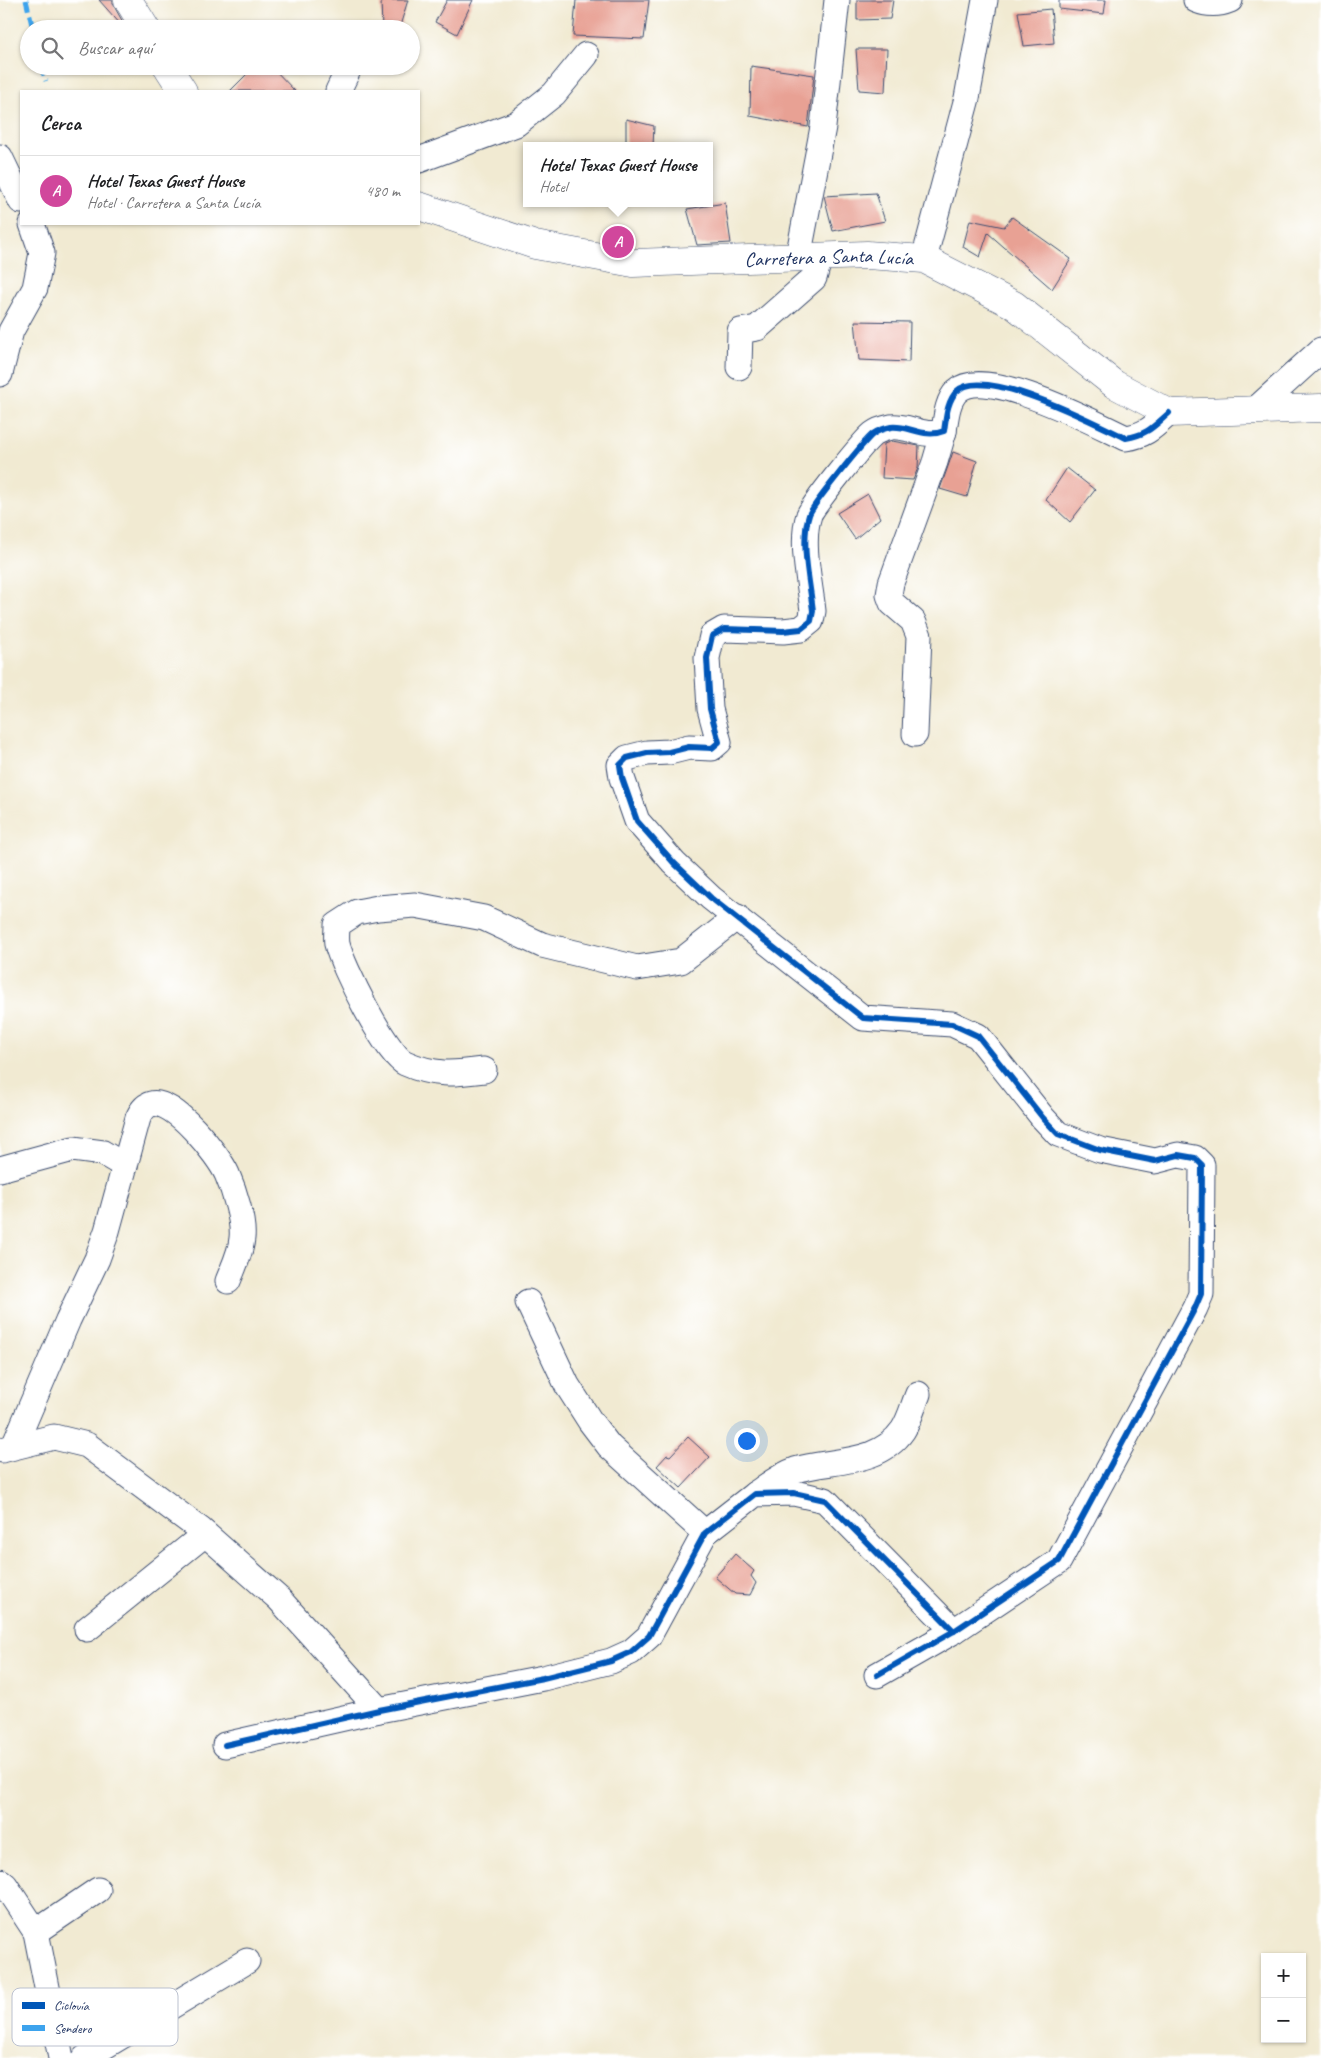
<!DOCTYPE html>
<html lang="es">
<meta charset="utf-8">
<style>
body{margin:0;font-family:Caveat,sans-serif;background:#f2f2f2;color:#202124}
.controls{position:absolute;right:15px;bottom:15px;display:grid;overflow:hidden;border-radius:0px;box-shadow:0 1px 4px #0004}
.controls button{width:45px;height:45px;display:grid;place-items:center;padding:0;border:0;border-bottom:1px solid #e0e0e0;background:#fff;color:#202124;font:25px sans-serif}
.you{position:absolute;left:746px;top:1440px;width:18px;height:18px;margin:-12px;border:4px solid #fff;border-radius:50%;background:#1a73e8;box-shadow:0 0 0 8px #1a73e833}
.badge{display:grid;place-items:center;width:32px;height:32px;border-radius:50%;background:#2563eb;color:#fff;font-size:16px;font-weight:700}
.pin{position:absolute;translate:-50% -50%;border:2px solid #fff;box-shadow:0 1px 5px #0006}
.popup{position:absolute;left:523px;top:142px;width:190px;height:65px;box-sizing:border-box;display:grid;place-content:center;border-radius:0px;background:#fff;filter:drop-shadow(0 1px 4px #0005);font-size:16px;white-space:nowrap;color:#757577}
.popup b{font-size:19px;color:#202124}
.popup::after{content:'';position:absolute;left:50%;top:100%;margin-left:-10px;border:10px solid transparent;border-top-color:#fff}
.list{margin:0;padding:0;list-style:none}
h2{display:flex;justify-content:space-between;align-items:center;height:65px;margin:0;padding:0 20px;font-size:21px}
h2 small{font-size:16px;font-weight:400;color:#757577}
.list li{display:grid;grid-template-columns:32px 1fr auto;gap:15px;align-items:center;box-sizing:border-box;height:70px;padding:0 20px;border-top:1px solid #e0e0e0}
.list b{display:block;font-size:19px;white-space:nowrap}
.list p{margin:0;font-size:16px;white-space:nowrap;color:#757577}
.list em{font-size:16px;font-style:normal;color:#757577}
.icon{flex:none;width:28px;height:28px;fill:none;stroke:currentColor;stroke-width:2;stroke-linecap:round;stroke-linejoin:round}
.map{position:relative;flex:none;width:1321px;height:2058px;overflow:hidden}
.search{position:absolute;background:#fff;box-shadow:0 1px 4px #0004;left:20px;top:20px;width:400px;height:55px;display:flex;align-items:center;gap:12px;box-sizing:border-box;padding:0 18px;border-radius:28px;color:#757577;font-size:19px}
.panel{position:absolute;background:#fff;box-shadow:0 1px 4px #0004;left:20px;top:90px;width:400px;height:135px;border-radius:0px}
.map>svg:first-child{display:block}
</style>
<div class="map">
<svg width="1321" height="2058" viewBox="0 0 1321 2058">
<rect width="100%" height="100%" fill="#fff"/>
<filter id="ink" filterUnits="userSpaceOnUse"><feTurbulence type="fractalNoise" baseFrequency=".02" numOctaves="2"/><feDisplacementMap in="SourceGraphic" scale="10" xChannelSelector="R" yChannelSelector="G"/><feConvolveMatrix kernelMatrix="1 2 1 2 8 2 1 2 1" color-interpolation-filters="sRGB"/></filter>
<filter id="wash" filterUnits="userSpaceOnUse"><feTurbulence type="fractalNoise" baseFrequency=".0096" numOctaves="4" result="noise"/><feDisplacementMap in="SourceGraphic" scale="20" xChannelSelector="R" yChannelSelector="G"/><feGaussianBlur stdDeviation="1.12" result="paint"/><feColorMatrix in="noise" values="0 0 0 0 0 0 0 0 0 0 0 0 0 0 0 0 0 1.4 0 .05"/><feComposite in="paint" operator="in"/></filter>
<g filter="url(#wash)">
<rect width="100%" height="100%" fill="#f1ead2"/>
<g id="blocks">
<g fill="#e8a194">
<path d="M99 0H112L115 8 124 24 122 26Z"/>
<path d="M381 0H408L399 29H382Z"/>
<path d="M447 0H473L457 34 435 22Z"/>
<path d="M576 0H649L644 39 573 36Z"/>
<path d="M857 0H893L890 19 857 20Z"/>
<path d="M1059 0H1106L1104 14 1059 9Z"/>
<path d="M1051 9 1054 43 1024 46 1018 12Z"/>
<path d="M856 49H887L885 92 859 90Z"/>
<path d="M255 66H271L295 91H230Z"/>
<path d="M751 66 814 75 808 127 750 116Z"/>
<path d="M626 119 654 126 653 146H626Z"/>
<path d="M876 193 885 221 833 231 824 196Z"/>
<path d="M725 203 731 243 697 245 687 209Z"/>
<path d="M1012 217 1071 259 1052 289 988 233 980 257 963 247 970 220 1004 227Z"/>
<path d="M855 321 910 322 909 362 859 360Z"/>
<path d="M892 441 919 446 918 468 913 480 882 478 884 444Z"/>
<path d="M953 452 977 461 967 497 940 489Z"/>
<path d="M1067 468 1095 490 1070 522 1046 500Z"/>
<path d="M868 494 880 518 855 539 837 513Z"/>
<path d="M688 1437 710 1457 681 1488 657 1466 667 1455 670 1456Z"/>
<path d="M735 1554 754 1571 751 1576 756 1583 750 1595 735 1594 715 1577Z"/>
</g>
</g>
</g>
<g filter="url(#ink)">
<use href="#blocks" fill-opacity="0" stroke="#3b4b6f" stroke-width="1"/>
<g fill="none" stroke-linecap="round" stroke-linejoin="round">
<defs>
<g id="minor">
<path d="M1196 0C1208 5 1218 5 1230 0"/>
<path d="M338 91 350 66"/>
<path d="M0 157 21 201"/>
<path d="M419 160 516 124 554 94 586 55"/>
<path d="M798 258 823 127 837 0"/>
<path d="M924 259 967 98 985 0"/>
<path d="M739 367 740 331 757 328 814 278 820 257"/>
<path d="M0 374 11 331 35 288 42 253 32 224"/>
<path d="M1255 410 1321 350"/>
<path d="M915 734 919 636 913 621 892 603 889 595 891 583 935 462 944 431"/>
<path d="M484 1070C453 1074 434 1076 405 1063 386 1054 342 966 337 944 336 938 337 931 337 925L357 912 378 908 415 905 484 918 542 945 637 968 681 961 737 917"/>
<path d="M0 1169 73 1149 103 1153 125 1166"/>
<path d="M528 1302 567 1385 590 1421 609 1446 705 1533"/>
<path d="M14 1446 68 1320 97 1259 107 1231 138 1118C141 1112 144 1106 151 1104 173 1097 219 1156 227 1174 234 1190 244 1221 242 1238 241 1253 233 1268 228 1281"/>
<path d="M2 1450 54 1437 87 1445 201 1530 279 1599 379 1710"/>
<path d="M755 1494C767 1486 780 1475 795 1470 832 1459 878 1466 903 1430 910 1419 913 1406 918 1394"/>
<path d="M87 1629 205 1534"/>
<path d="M877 1675 954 1631 1059 1561 1195 1308 1201 1294 1202 1165 1195 1158 1178 1155 1155 1161 1100 1150 1058 1134 1043 1118 978 1036 952 1024 863 1018 711 898 674 863 637 821 622 778 620 765 627 758 647 753 669 752 689 747 712 748 719 742 710 709 707 658 712 636 724 629 783 631 801 629 811 621 813 611C810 583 800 542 809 515 811 507 865 440 873 434 877 431 886 428 891 427 909 425 924 439 944 431 946 418 947 401 957 391 985 365 1096 424 1126 438 1147 435 1154 426 1169 413"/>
<path d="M225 1745 379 1710 543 1678 611 1661 631 1652 649 1636 705 1533 755 1494 794 1493 825 1500 954 1631"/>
<path d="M0 1881 5 1885 36 1932 61 2058"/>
<path d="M36 1932 98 1890"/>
<path d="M85 2058 247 1961"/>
</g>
<g id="major">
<path d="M128 0 146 29"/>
<path d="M167 66 183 91"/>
<path id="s1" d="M419 206 535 245 633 263 867 255 924 259 1014 305 1114 384 1169 413 1321 408"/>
</g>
</defs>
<use href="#minor" stroke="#3b4b6f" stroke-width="27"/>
<use href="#major" stroke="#3b4b6f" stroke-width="29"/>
<use href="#minor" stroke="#fff" stroke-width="25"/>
<use href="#major" stroke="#fff" stroke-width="28"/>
<g stroke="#3da3ed" stroke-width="5" stroke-dasharray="10 5" stroke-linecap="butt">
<path d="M26 0 33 29"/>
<path d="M41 66 46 81"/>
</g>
<defs>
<g id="cycleway">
<path d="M877 1675 954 1631 1059 1561 1195 1308 1201 1294 1202 1165 1195 1158 1178 1155 1155 1161 1100 1150 1058 1134 1043 1118 978 1036 952 1024 863 1018 711 898 674 863 637 821 622 778 620 765 627 758 647 753 669 752 689 747 712 748 719 742 710 709 707 658 712 636 724 629 783 631 801 629 811 621 813 611C810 583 800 542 809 515 811 507 865 440 873 434 877 431 886 428 891 427 909 425 924 439 944 431 946 418 947 401 957 391 985 365 1096 424 1126 438 1147 435 1154 426 1169 413"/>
<path d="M225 1745 379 1710 543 1678 611 1661 631 1652 649 1636 705 1533 755 1494 794 1493 825 1500 954 1631"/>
</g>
</defs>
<use href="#cycleway" stroke="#fff" stroke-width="9"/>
<use href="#cycleway" stroke="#0057b8" stroke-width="6"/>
</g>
</g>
<g text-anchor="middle" stroke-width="4" stroke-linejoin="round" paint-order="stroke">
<g font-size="20" fill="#1b2f5e" stroke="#fff">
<text dy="7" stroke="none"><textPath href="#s1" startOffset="418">Carretera a Santa Lucía</textPath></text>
</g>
</g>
<rect x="12" y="1988" width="166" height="58" rx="8" fill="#fff" stroke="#bbc1cf" stroke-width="1"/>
<rect x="22" y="2002" width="23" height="7" fill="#0057b8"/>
<rect x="22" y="2025" width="23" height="6" fill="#3da3ed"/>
<g font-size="14" fill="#1b2f5e">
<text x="54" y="2010">Ciclovía</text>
<text x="54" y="2033">Sendero</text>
</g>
</svg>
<div class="controls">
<button>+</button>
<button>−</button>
</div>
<div class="you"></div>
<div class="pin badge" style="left:618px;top:242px;background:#d1479c">A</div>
<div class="popup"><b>Hotel Texas Guest House</b>Hotel</div>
<div class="search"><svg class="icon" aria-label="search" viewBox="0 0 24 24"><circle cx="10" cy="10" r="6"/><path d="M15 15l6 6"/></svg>Buscar aquí</div>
<section class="panel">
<h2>Cerca<small></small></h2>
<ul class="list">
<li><span class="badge" style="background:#d1479c">A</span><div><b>Hotel Texas Guest House</b><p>Hotel · Carretera a Santa Lucía</p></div><em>480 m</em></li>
</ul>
</section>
</div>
